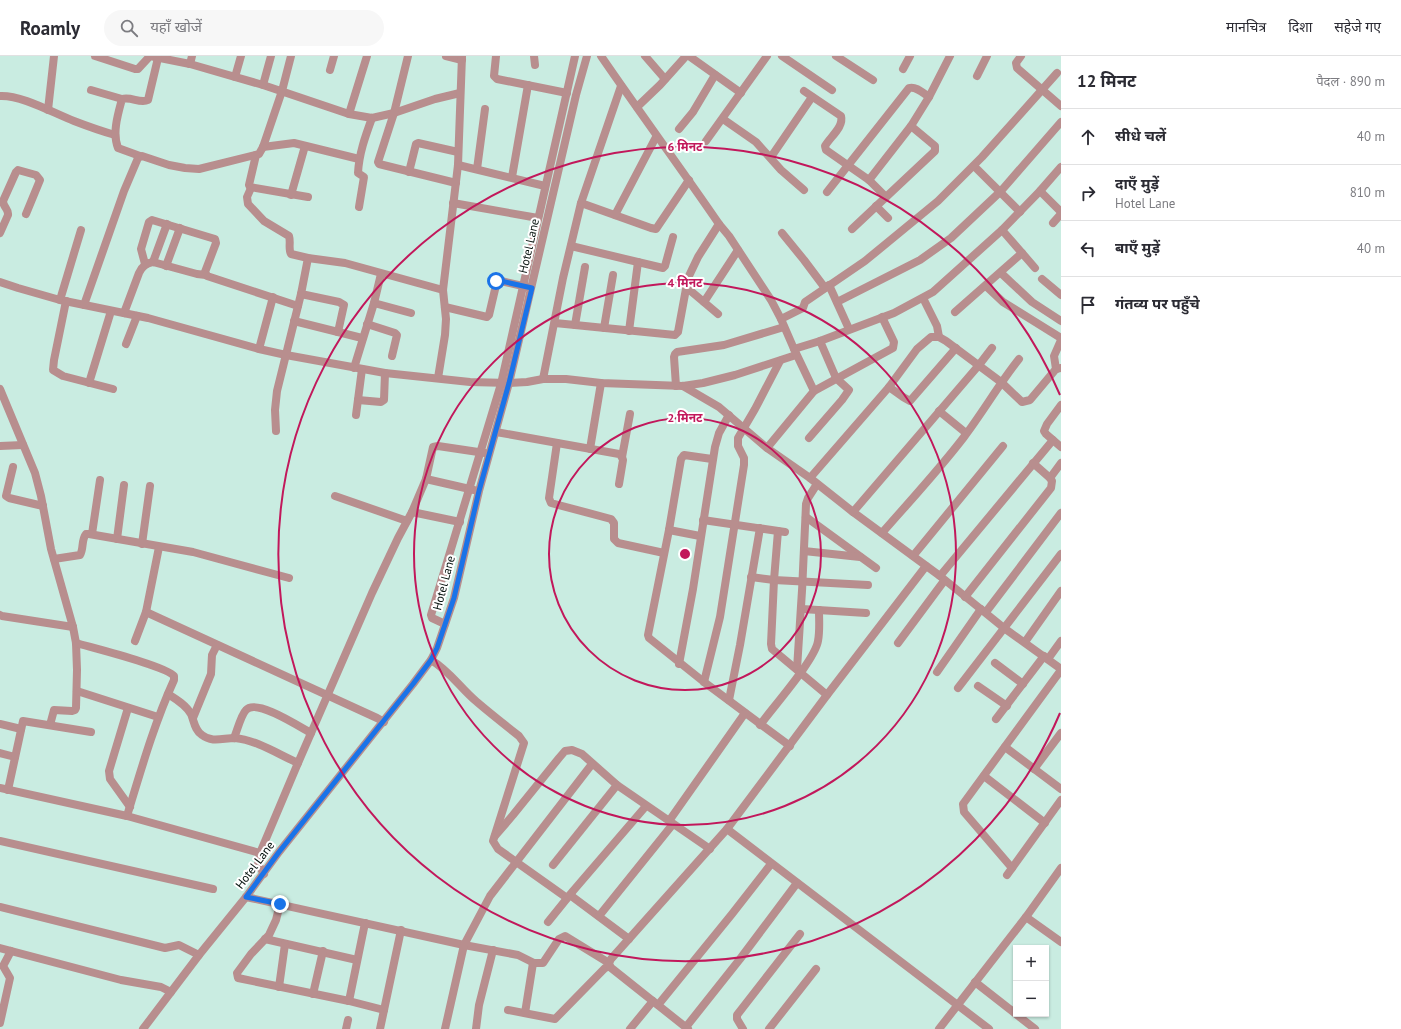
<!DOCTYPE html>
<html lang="hi">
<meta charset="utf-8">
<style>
body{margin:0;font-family:"PT Sans","Noto Sans Devanagari",sans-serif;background:#f7f7f7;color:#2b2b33}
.controls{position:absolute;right:12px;bottom:12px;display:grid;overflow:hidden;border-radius:0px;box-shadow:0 1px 3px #0004}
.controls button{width:36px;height:36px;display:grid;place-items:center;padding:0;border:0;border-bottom:1px solid #e1e1e2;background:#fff;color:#2b2b33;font:20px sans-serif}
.stop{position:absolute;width:12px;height:12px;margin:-9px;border:3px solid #1a73e8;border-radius:50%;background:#fff}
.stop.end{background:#1a73e8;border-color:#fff;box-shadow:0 1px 4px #0008}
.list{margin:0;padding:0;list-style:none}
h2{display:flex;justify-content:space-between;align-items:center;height:52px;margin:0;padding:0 16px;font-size:17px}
h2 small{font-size:13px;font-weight:400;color:#7c7c81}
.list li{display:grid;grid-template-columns:26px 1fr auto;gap:12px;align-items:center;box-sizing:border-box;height:56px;padding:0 16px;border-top:1px solid #e1e1e2}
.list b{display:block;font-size:15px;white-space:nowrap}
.list p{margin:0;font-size:13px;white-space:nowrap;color:#7c7c81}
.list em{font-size:13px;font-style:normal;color:#7c7c81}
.icon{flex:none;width:22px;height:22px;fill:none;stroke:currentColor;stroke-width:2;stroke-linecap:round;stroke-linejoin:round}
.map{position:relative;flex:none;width:1061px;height:973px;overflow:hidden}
header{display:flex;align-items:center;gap:24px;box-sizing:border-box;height:56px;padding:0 20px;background:#fff;border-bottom:1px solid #e1e1e2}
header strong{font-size:19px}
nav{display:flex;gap:22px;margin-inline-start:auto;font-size:14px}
.search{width:280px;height:36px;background:#f7f7f7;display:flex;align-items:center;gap:10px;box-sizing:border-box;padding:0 14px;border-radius:22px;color:#7c7c81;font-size:15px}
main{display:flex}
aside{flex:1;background:#fff}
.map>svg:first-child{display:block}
</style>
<header>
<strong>Roamly</strong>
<div class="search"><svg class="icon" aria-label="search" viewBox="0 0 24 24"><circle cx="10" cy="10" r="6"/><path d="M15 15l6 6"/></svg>यहाँ खोजें</div>
<nav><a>मानचित्र</a><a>दिशा</a><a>सहेजे गए</a></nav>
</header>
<main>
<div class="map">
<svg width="1061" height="973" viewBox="0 0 1061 973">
<rect width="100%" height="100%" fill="#c9ece1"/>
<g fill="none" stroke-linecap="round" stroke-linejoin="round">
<g stroke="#b88e8e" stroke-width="8">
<path d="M95 0 135 13H138L150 0 190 8 263 29 349 58 372 62 394 57 435 43 460 37"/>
<path d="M408 0 394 57 378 106 379 108 456 127"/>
<path d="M446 0 462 4"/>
<path d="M496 0 494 20 497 23 567 37"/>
<path d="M534 0 535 9"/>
<path d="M645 0 665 23"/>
<path d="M689 0 741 37"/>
<path d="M782 0 832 34"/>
<path d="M836 0 873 24"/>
<path d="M1021 0 1016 7 1017 12 1061 50"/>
<path d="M190 8 192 0"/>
<path d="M903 13 910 0"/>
<path d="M330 14 334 0"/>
<path d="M977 20 987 0"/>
<path d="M235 21 241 0"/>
<path d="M263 29 271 0"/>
<path d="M91 34 122 43"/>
<path d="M804 35 841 60C844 71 830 81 825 90L826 94 869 124 886 141"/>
<path d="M0 40C22 39 53 57 74 65 87 70 101 75 115 79"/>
<path d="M637 51 660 29 686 0"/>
<path d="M48 54 54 0"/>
<path d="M349 58 367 0"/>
<path d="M723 63 756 86 781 114 804 134"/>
<path d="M679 73 693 56 715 19"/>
<path d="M706 85 767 0"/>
<path d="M263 91 294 87 359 103"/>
<path d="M256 99 249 129 250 131 308 141"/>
<path d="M140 100 118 92C112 77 118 58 122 43 131 40 140 48 148 44L158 2"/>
<path d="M771 101 812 41"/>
<path d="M458 109 545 130"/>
<path d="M974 110 1020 156"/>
<path d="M477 113 485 53"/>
<path d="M409 116 416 88 418 87 458 96"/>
<path d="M512 121 528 29"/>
<path d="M869 124 911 70 929 41 950 0"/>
<path d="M251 132 247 141 248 148 264 165 289 180C291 186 288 193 291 198L308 202 345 207 443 234"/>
<path d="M1040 135 1061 156"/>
<path d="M827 136 909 32C916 30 923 37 929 41"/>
<path d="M291 139 305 90"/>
<path d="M453 147 538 162"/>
<path d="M581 147 651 172 656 173 689 124"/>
<path d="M876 150 888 162"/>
<path d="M359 151 364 121 358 117C359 98 365 81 372 62"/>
<path d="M615 159 656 81"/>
<path d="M1053 167 1061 158"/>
<path d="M719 168 729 180 771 244 781 263 794 293"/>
<path d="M852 173 935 95V90L911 70"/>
<path d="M1002 174 1035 212"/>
<path d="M0 177 8 159C9 153 3 151 3 145L16 116 18 114 36 119 40 124 26 158"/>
<path d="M782 177 804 204 825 232"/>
<path d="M571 190 663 212 665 210 673 181"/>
<path d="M153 206 167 168"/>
<path d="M145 208 141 193 149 166 152 164 215 183 216 187 205 216 207 220 298 250"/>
<path d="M166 210 180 172"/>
<path d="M1001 217 1032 246 1061 265"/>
<path d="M1042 223 1061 239"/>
<path d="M0 226 18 232 60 244 148 262 259 293 286 299 385 317 470 326 509 327 527 326 543 323H566L601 327 683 330 703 327 735 319 796 299"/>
<path d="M829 229 849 273"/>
<path d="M986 230 1003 246 1061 282"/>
<path d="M686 231 718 258"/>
<path d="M301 238 339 246 344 249 338 276"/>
<path d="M923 242 937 270 939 281"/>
<path d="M60 244 81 174"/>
<path d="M66 245 54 304 53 314 63 320 113 333"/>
<path d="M704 246 738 194"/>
<path d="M837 246 920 204 951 182 1001 135 1061 66"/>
<path d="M374 247 411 257"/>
<path d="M84 249 124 135 138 102 142 100 169 109 185 112 199 113 259 98 263 91 282 35 291 0"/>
<path d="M445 251 487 261 489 259 497 225H501L527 231"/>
<path d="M955 256 1022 197"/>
<path d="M124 257 139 217C142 210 146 207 153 206L197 218 206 219"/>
<path d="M781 263 803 252 805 246 865 205 938 145 982 101 1057 17"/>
<path d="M294 265 362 282"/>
<path d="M555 267 675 279 678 276 688 222 698 201 719 168C680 111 640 57 601 0"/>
<path d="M367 268 395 277 397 279 392 300"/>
<path d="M575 269 585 211"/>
<path d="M604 272 613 219"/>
<path d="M629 275 638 206"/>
<path d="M126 288 137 260"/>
<path d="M259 293 273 241"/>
<path d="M354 312 374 247 381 218"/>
<path d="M1056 313 1054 300 1061 284"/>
<path d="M438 322 445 279 446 263 443 234 458 109 462 0"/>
<path d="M543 323 563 222 581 147 621 30"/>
<path d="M89 327 111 255"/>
<path d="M676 330 674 301 675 298 677 296 724 289 784 271"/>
<path d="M683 330 719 351 767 392 810 422 853 456 940 520 1004 572 1061 613"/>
<path d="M889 331 903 341 910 345 956 292"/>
<path d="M0 333 35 417 41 440 51 493 73 571 76 587 77 614 76 652 75 654 72 655 54 654 50 669"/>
<path d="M814 335 893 292 894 286 882 261"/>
<path d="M358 344 381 346 384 344 385 317"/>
<path d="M1061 349 1047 368 1044 375 1046 378 1061 391"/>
<path d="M939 355 966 377"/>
<path d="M356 359 362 313"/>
<path d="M276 375 275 354 277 335 301 238 308 202"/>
<path d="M496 376 619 398 622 401 623 404 619 428"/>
<path d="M809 382 842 344 849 334 836 322 820 285"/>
<path d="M557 387 549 442 551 447 611 463 614 467V483L618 487 664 497"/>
<path d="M0 390 23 389"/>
<path d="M767 392 814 335 794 293 820 285 894 257 933 236 1002 174 1040 135 1061 111"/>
<path d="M590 393 601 327"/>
<path d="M622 401 630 358"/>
<path d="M712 403 684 399 681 403 669 474 648 579 649 582 704 626 790 690"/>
<path d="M13 411 6 440 9 442 43 450"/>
<path d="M810 422 889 331 917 293 931 281H939L946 285 1001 326 1022 346 1030 344 1056 313 1061 312"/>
<path d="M1050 422 1061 407"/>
<path d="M426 423 474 434"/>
<path d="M335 440 407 465"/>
<path d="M412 456 460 466"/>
<path d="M853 456 979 309 992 292"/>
<path d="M806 461 876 512"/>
<path d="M703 464 785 476"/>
<path d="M669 474 700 480"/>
<path d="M778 475 774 524 771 588 772 593 827 639"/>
<path d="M882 477C909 446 938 415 964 381 983 356 999 328 1019 303"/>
<path d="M92 478 100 424"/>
<path d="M117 483 124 429"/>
<path d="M142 488 150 430"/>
<path d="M804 495 860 501"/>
<path d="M913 500 1003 390"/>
<path d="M54 503 80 499C84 493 81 484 86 478H89L193 496 289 522"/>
<path d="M940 520 1053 384"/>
<path d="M751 521 774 524 868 529"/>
<path d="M965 541 1051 432 1052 425 1050 422 1033 407"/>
<path d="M802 553 866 557"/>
<path d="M146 556 377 662 384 666"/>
<path d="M986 556 1061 457"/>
<path d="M0 559 2 560 73 571"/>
<path d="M445 568 432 562 431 559 501 328 575 0"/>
<path d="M135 585 146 556 159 491"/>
<path d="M1025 586 1061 535"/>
<path d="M76 587C93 592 166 610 174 620V624C154 668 141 714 127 760"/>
<path d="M898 587 944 525"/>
<path d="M1048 603 1061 585"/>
<path d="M431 604C450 615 461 633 477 646 491 658 505 669 519 680L524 687 493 785 498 793 567 842"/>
<path d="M995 607 1023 628"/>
<path d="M679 608 693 533 715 391 719 377 729 359"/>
<path d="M797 613C801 558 804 503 806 448L808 442 817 428"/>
<path d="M937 616 981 553"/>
<path d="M704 626 720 561 744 409V402L738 390V382L755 353 780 305"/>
<path d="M978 630 1007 650"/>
<path d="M958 632 1061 498"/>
<path d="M77 635 158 661"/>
<path d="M168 638C176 643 186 649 191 658 194 665 195 675 202 679 212 687 223 682 235 682 256 684 278 698 298 707"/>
<path d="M729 644 740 589 760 472"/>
<path d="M128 652 109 715 110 723 130 751"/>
<path d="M193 662 211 618 212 599 217 589"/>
<path d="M996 663 1044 600"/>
<path d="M0 668 21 673"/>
<path d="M760 669C773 651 815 604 818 585 820 575 819 564 819 554"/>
<path d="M234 682C237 675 241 659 246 654 256 642 300 671 311 677"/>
<path d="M1005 691 1061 733"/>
<path d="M0 697 15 701"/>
<path d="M1034 713 1061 677"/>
<path d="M984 720 1045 767"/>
<path d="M0 732 127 760 260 797"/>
<path d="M8 734 23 665 91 676"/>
<path d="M669 765 745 657"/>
<path d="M727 773 989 973"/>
<path d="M495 780 513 759 559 702 565 695 572 694 582 698 617 729 710 793"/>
<path d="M0 785 213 833"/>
<path d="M553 809 617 729"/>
<path d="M1012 812 964 756 963 748 1061 614"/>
<path d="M264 818 258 808 260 797 298 707 372 537 398 482 412 456 426 423 433 391 438 390 485 397"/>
<path d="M1007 819 1061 744"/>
<path d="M570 839 629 883"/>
<path d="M246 841 464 889 518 899 534 907H543L559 883 565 880 609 907"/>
<path d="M280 848 276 864 269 879 251 898 237 917 238 922 349 945 384 954"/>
<path d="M0 851 165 892 179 889 199 899"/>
<path d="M599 860 673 768"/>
<path d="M1026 861 1061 886"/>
<path d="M548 866 573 835 646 750"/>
<path d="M265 883 357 904"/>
<path d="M0 892 121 924 161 931 171 936"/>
<path d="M975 926 1035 973"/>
<path d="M279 931 285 888"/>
<path d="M313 938 323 895"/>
<path d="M349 945 365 867"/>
<path d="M658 949 732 858 771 808"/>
<path d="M508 954 555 963 605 912 610 910"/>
<path d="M525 957 533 907"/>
<path d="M0 967 10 922 3 910 11 895"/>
<path d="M686 971 740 903 797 827"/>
<path d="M143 973 199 899 246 841 279 796 413 628 431 604 437 592 454 542 479 435 509 327 576 39 587 0"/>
<path d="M346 973 348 964"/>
<path d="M380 973 401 874"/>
<path d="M445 973 464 889 490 840 592 708"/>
<path d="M476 973 479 949 493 894"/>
<path d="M630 973 653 945"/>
<path d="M688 973 610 911 609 907 611 903 727 773 827 639 926 510"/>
<path d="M743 973 737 963V959L800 878"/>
<path d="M769 973 816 913"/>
<path d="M939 973 1026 861 1061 812"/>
</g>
</g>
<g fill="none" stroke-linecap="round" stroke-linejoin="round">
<path stroke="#1a73e8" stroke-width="5" d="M280 848 246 841 279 796 413 628 431 604 437 592 454 542 479 435 509 327 532 232 501 225H496"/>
</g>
<g fill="none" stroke="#c2185b" stroke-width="2">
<circle cx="685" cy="498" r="136"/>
<circle cx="685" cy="498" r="271"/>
<path d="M1060 657A407 407 0 1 1 1060 339"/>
</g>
<g text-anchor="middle" stroke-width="4" stroke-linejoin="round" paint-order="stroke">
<g font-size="12" fill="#05110d" stroke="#fff">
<text transform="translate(529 190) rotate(-77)" y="4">Hotel Lane</text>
<text transform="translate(444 527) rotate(-75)" y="4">Hotel Lane</text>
<text transform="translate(255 809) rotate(-53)" y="4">Hotel Lane</text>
</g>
</g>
<circle cx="685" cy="498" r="6" fill="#c2185b" stroke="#fff" stroke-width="2"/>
<g font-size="12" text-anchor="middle" font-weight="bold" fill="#c2185b" stroke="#fff" stroke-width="4" stroke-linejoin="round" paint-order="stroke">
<text x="685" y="95">6 मिनट</text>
<text x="685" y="231">4 मिनट</text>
<text x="685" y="366">2 मिनट</text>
</g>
</svg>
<div class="controls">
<button>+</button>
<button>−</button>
</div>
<div class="stop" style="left:496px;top:225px"></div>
<div class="stop end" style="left:280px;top:848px"></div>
</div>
<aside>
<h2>12 मिनट<small>पैदल · 890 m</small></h2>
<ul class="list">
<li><svg class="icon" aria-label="ahead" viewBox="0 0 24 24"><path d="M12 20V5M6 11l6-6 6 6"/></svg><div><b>सीधे चलें</b></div><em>40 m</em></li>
<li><svg class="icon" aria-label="right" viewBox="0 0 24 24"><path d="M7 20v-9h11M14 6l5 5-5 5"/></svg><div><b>दाएँ मुड़ें</b><p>Hotel Lane</p></div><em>810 m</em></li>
<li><svg class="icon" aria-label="left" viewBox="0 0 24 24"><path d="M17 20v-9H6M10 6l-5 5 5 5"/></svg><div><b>बाएँ मुड़ें</b></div><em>40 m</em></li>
<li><svg class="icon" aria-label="arrive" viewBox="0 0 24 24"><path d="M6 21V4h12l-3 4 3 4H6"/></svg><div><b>गंतव्य पर पहुँचे</b></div></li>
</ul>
</aside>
</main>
